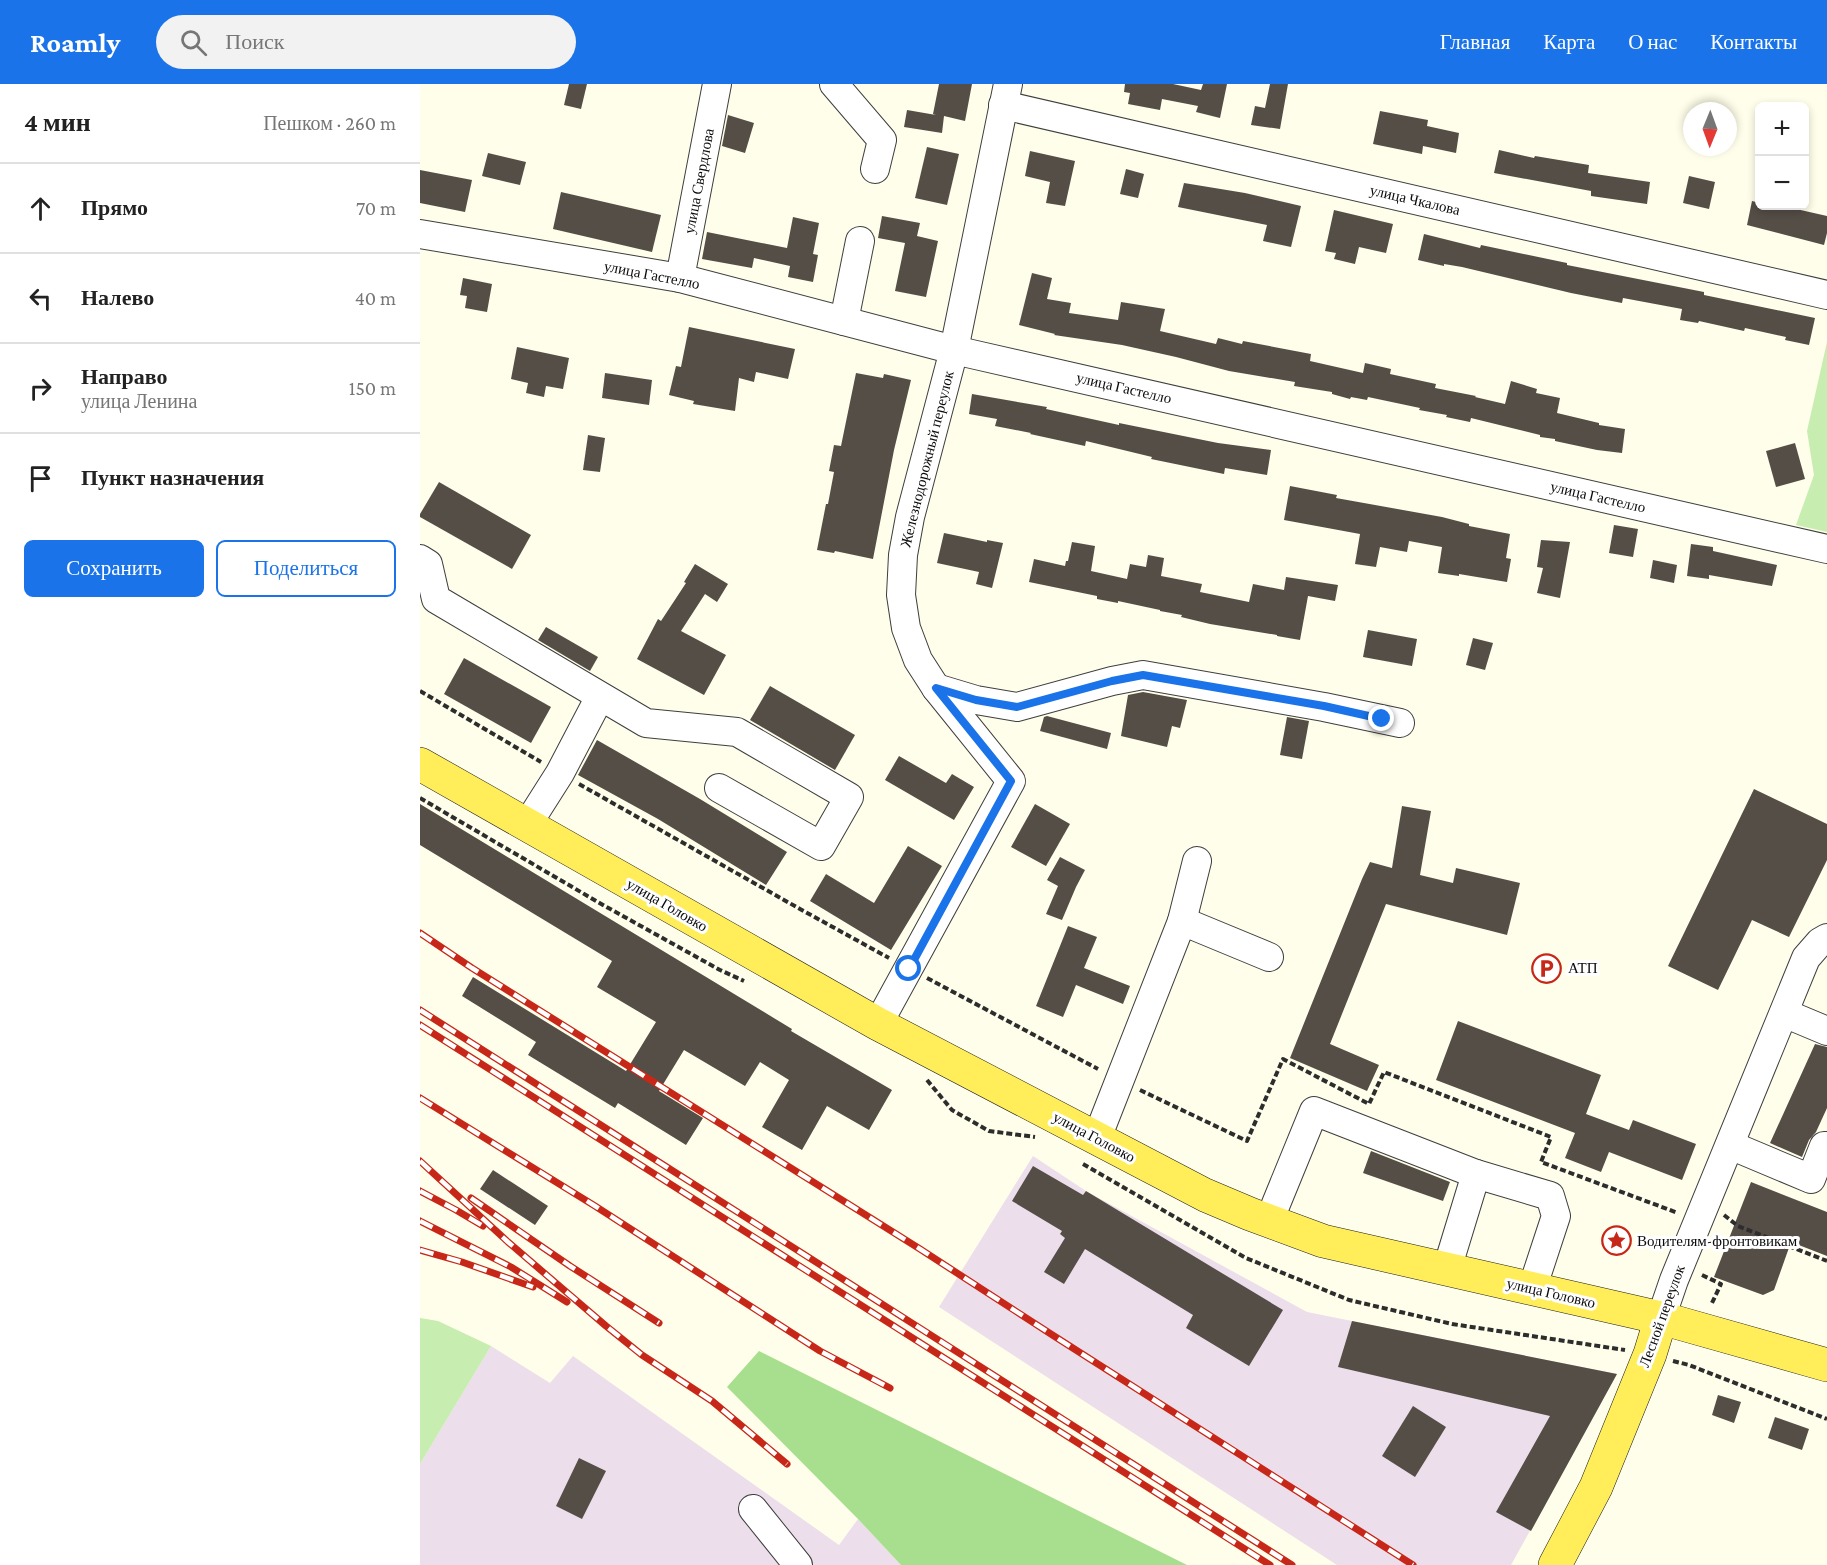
<!DOCTYPE html>
<html lang="ru">
<meta charset="utf-8">
<style>
body{margin:0;font-family:"Crimson Pro",serif;background:#f2f2f2;color:#222}
.controls{position:absolute;right:18px;top:18px;display:grid;overflow:hidden;border-radius:9px;box-shadow:0 3px 9px #0003}
.controls button{width:54px;height:54px;display:grid;place-items:center;padding:0;border:0;border-bottom:2px solid #e0e0e0;background:#fff;color:#222;font:30px sans-serif}
.compass{position:absolute;left:1263px;top:18px;width:54px;height:54px;border-radius:50%;background:#fff;box-shadow:0 3px 9px #0003;rotate:181deg}
.stop{position:absolute;width:18px;height:18px;margin:-14px;border:4px solid #1a73e8;border-radius:50%;background:#fff}
.stop.end{background:#1a73e8;border-color:#fff;box-shadow:0 2px 6px #0008}
.list{margin:0;padding:0;list-style:none}
h2{display:flex;justify-content:space-between;align-items:center;height:78px;margin:0;padding:0 24px;font-size:26px}
h2 small{font-size:20px;font-weight:400;color:#767676}
.list li{display:grid;grid-template-columns:39px 1fr auto;gap:18px;align-items:center;box-sizing:border-box;height:90px;padding:0 24px;border-top:2px solid #e0e0e0}
.list b{display:block;font-size:22px;white-space:nowrap}
.list p{margin:0;font-size:20px;white-space:nowrap;color:#767676}
.list em{font-size:20px;font-style:normal;color:#767676}
.actions{display:flex;gap:12px;padding:18px 24px}
.actions a{flex:1;padding:14px 0;border:2px solid #1a73e8;border-radius:9px;text-align:center;font-size:21px;color:#1a73e8}
.actions .main{background:#1a73e8;color:#fff}
.icon{flex:none;width:33px;height:33px;fill:none;stroke:currentColor;stroke-width:2;stroke-linecap:round;stroke-linejoin:round}
.map{position:relative;flex:none;width:1407px;height:1481px;overflow:hidden}
header{display:flex;align-items:center;gap:36px;box-sizing:border-box;height:84px;padding:0 30px;background:#1a73e8;color:#fff}
header strong{font-size:28px}
nav{display:flex;gap:33px;margin-inline-start:auto;font-size:21px}
.search{width:420px;height:54px;background:#f2f2f2;display:flex;align-items:center;gap:15px;box-sizing:border-box;padding:0 21px;border-radius:33px;color:#767676;font-size:22px}
main{display:flex}
aside{flex:1;background:#fff}
.map>svg:first-child{display:block}
</style>
<header>
<strong>Roamly</strong>
<div class="search"><svg class="icon" aria-label="search" viewBox="0 0 24 24"><circle cx="10" cy="10" r="6"/><path d="M15 15l6 6"/></svg>Поиск</div>
<nav><a>Главная</a><a>Карта</a><a>О нас</a><a>Контакты</a></nav>
</header>
<main>
<aside>
<h2>4 мин<small>Пешком · 260 m</small></h2>
<ul class="list">
<li><svg class="icon" aria-label="ahead" viewBox="0 0 24 24"><path d="M12 20V5M6 11l6-6 6 6"/></svg><div><b>Прямо</b></div><em>70 m</em></li>
<li><svg class="icon" aria-label="left" viewBox="0 0 24 24"><path d="M17 20v-9H6M10 6l-5 5 5 5"/></svg><div><b>Налево</b></div><em>40 m</em></li>
<li><svg class="icon" aria-label="right" viewBox="0 0 24 24"><path d="M7 20v-9h11M14 6l5 5-5 5"/></svg><div><b>Направо</b><p>улица Ленина</p></div><em>150 m</em></li>
<li><svg class="icon" aria-label="arrive" viewBox="0 0 24 24"><path d="M6 21V4h12l-3 4 3 4H6"/></svg><div><b>Пункт назначения</b></div></li>
</ul>
<div class="actions"><a class="main">Сохранить</a><a>Поделиться</a></div>
</aside>
<div class="map">
<svg width="1407" height="1481" viewBox="0 0 1407 1481">
<rect width="100%" height="100%" fill="#fffeea"/>
<g fill="#ecdeeb">
<path d="M613 1072 666 1107 887 1228 1197 1290 1091 1481H917L519 1223Z"/>
<path d="M71 1262 130 1299 153 1272 419 1461 438 1435 481 1481H0V1380Z"/>
</g>
<g fill="#c7edb0">
<path d="M1407 258V448L1376 441 1394 391 1387 347Z"/>
<path d="M0 1234 18 1237 71 1262 0 1380Z"/>
</g>
<path fill="#a8df8e" d="M339 1267 767 1481H481L438 1435 307 1303Z"/>
<g fill="#554e47">
<path d="M149 0H167L161 25 144 21Z"/>
<path d="M519 0H552L545 37 524 32 522 49 484 43 487 26 516 31 513 30Z"/>
<path d="M705 0H753L781 6 783 0H807L800 34 776 28 778 22 742 15 740 26 708 20 710 9 704 8Z"/>
<path d="M850 0H868L860 45 831 41 835 22 845 24Z"/>
<path d="M960 27 1008 36 1007 42 1039 49 1036 69 1003 62 1002 70 953 60Z"/>
<path d="M308 31 334 39 325 69 302 62Z"/>
<path d="M507 63 539 70 527 121 495 114Z"/>
<path d="M1079 66 1114 74 1115 72 1169 81 1168 89 1230 98 1227 120 1171 112V107L1074 89Z"/>
<path d="M610 67 655 77 645 122 626 119 630 98 605 92Z"/>
<path d="M68 69 106 78 100 101 62 92Z"/>
<path d="M706 85 724 90 718 114 700 110Z"/>
<path d="M0 86 52 96 45 128 0 119Z"/>
<path d="M1269 92 1295 98 1289 125 1263 119Z"/>
<path d="M764 99 825 109 881 122 871 163 843 157 847 141 758 123Z"/>
<path d="M141 108 241 131 232 168 133 145Z"/>
<path d="M1332 117 1340 119V122H1363L1407 132V149L1404 161 1327 141Z"/>
<path d="M914 126 973 140 966 169 939 163 935 180 914 175 916 169 905 167Z"/>
<path d="M462 132 500 139 497 152 518 157 506 213 475 207 485 159 458 154Z"/>
<path d="M373 133 399 139 393 170 398 171 393 198 368 193 370 182 334 174 332 184 282 175 287 148 367 164Z"/>
<path d="M1004 150 1060 164 1061 161 1147 179V181L1284 208V211L1395 234 1389 261 1365 256 1366 253 1325 244 1324 247 1279 237 1278 239 1260 236 1262 225 1203 214 1202 219 1151 209 1042 183 1024 180V182L998 176Z"/>
<path d="M612 189 632 194 627 215 651 219 649 229 698 236 701 218 745 225 740 247 796 260 798 254 822 260 823 257 891 270 890 277 943 289 945 279 971 285 970 290 1016 300 1015 304 1056 312 1055 313 1085 320 1091 297 1117 305 1116 309 1140 314 1137 329 1179 339V341L1205 345 1202 369 1177 366 1135 357V355L1120 353V351L1051 334 1050 338 1026 333 1027 331 999 326 1000 324 948 313 947 316 931 313 930 315 912 310V308L874 302 875 298 809 287 756 273 702 261 634 251 635 250 599 241Z"/>
<path d="M43 194 72 200 67 228 45 224 47 212 40 211Z"/>
<path d="M269 243 375 265 368 295 336 288 334 298 319 294 315 327 273 320 274 317 249 311 256 282 261 283Z"/>
<path d="M97 263 149 274 143 305 126 302 124 313 106 309 108 299 91 295Z"/>
<path d="M185 289 232 296 229 321 182 314Z"/>
<path d="M436 289 463 294 464 290 491 296 474 366 453 475 415 467 414 469 397 466 406 420H408L414 388 409 387 414 361 421 362Z"/>
<path d="M552 310 627 323 626 325 699 341V339L798 359 851 366 847 391 805 384 804 390 731 375 732 373 666 357 665 362 610 350 611 349 575 342 577 335 549 330Z"/>
<path d="M168 351 185 354 180 388 163 386Z"/>
<path d="M1375 359 1385 395 1356 403 1346 367Z"/>
<path d="M19 398 111 451 92 485 0 433V430Z"/>
<path d="M870 402 917 411 916 414 1022 433 1049 440V442L1090 450 1086 474 1091 475 1087 498 1039 490V492L1018 489 1022 463 989 457 987 468 960 463 956 483 935 480 940 450 864 436Z"/>
<path d="M1194 441 1218 445 1213 473 1189 469Z"/>
<path d="M524 449 567 458V456L583 459 572 504 556 500 559 488 517 479Z"/>
<path d="M1121 456 1150 458 1140 514 1117 509 1123 484 1117 483Z"/>
<path d="M652 458 675 462 671 487 707 495 710 480 726 483 728 471 744 474 741 492 782 500 780 508 829 518 833 500 864 506 866 493 918 501 915 517 888 512 880 556 857 552V551L790 540 761 533 762 531 740 527V526L698 517V519L677 515V512L609 498 614 475 645 482 646 477H648Z"/>
<path d="M1271 460 1293 463V467L1357 481 1352 502 1289 491V495L1267 492Z"/>
<path d="M1233 476 1257 481 1254 499 1230 494Z"/>
<path d="M275 480 308 500 297 518 285 510 261 547 306 571 284 611 217 575 238 535 241 537 266 499 264 498Z"/>
<path d="M126 543 178 573 170 587 118 556Z"/>
<path d="M948 546 997 555 992 582 943 573Z"/>
<path d="M1053 554 1073 559 1065 586 1046 581Z"/>
<path d="M44 574 131 623 111 659 24 610Z"/>
<path d="M350 602 435 651 415 686 330 636Z"/>
<path d="M723 608 767 616 760 644 752 642 747 663 701 652 708 611Z"/>
<path d="M627 632 691 649 687 665 620 647 624 633Z"/>
<path d="M867 633 889 637 882 675 860 671Z"/>
<path d="M177 656 280 715 367 768 346 801 238 735 158 691Z"/>
<path d="M479 672 526 699 532 690 554 703 534 736 465 696Z"/>
<path d="M1334 705 1407 740V776L1369 853 1332 836 1298 906 1248 882Z"/>
<path d="M0 720 372 945 371 947 472 1006 449 1046 407 1022 382 1066 342 1043 369 996 340 978 325 1002 264 966 239 1007 283 1034 266 1061 198 1019 195 1024 108 971 116 958 42 912 53 893 206 987 236 938 177 903 192 877 0 761Z"/>
<path d="M615 720 650 740 626 782 591 763Z"/>
<path d="M982 722 1011 727 1000 791 1033 799 1036 784 1100 799 1087 851 966 820 910 960 959 981 947 1007 870 974 942 795 950 778 972 784Z"/>
<path d="M488 762 522 782 471 866 390 817 406 790 454 819Z"/>
<path d="M640 773 665 786 656 803 642 836 626 830 638 802 627 796Z"/>
<path d="M648 842 677 853 664 884 710 902 703 920 656 901 643 933 616 922Z"/>
<path d="M1038 937 1181 991 1166 1030 1209 1046 1213 1036 1276 1060 1262 1096 1189 1068 1181 1088 1145 1074 1155 1049 1016 996Z"/>
<path d="M1395 960 1407 963V1024L1396 1048 1389 1056 1382 1073 1350 1059Z"/>
<path d="M951 1067 1030 1098 1023 1117 943 1089Z"/>
<path d="M613 1082 663 1111 666 1107 863 1226 829 1282 766 1244 773 1231 665 1165 644 1200 624 1188 645 1154 640 1150 642 1147 592 1117Z"/>
<path d="M73 1086 128 1122 115 1141 60 1105Z"/>
<path d="M1331 1098 1407 1128V1172L1371 1158 1354 1206 1343 1211 1294 1193Z"/>
<path d="M932 1237 1197 1290 1111 1447 1076 1428 1130 1332 918 1283Z"/>
<path d="M1298 1311 1321 1318 1314 1339 1292 1331Z"/>
<path d="M993 1322 1026 1343 995 1393 962 1372Z"/>
<path d="M1355 1333 1389 1345 1382 1366 1348 1354Z"/>
<path d="M159 1374 186 1387 162 1435 136 1422Z"/>
</g>
<g fill="none" stroke-linecap="round" stroke-linejoin="round">
<defs>
<g id="minor">
<path d="M414 0 462 56 455 85"/>
<path d="M583 21 1407 211"/>
<path d="M0 150 260 194 534 266 1407 465"/>
<path d="M260 194 297 0"/>
<path d="M424 237 440 157"/>
<path d="M0 475 8 480 16 515 226 639 317 648 429 713 401 762 299 704"/>
<path d="M516 604 556 616 597 623 692 597 723 591 904 623 980 639"/>
<path d="M107 741 140 689 174 624 182 614"/>
<path d="M762 837 777 777"/>
<path d="M1364 929 1407 947"/>
<path d="M458 940 591 697 516 604 498 576 486 544 481 511 483 471 490 433 534 266 588 0"/>
<path d="M677 1054 762 837 849 873"/>
<path d="M1310 1061 1391 1095 1404 1062H1407"/>
<path d="M1056 1090 1130 1112 1136 1132 1112 1205"/>
<path d="M849 1137 894 1027 1056 1090 1027 1185"/>
<path d="M1241 1234 1254 1196 1386 874 1400 858 1407 854"/>
<path d="M333 1425 378 1481"/>
</g>
<g id="major">
<path d="M0 680 458 940 785 1111 830 1130 903 1157 1241 1234 1407 1281"/>
<path d="M1135 1481 1176 1403 1230 1270 1241 1234"/>
</g>
</defs>
<use href="#minor" stroke="#3e3e3e" stroke-width="30"/>
<use href="#major" stroke="#1c1c1c" stroke-width="34"/>
<g stroke="#2d2d2d" stroke-width="4" stroke-dasharray="6 3" stroke-linecap="butt">
<path d="M0 607 121 678"/>
<path d="M159 700 380 825 469 874"/>
<path d="M0 714 183 821 300 886 324 897"/>
<path d="M507 894 678 985"/>
<path d="M507 996 532 1026 569 1047 615 1053"/>
<path d="M720 1006 827 1057 863 975 949 1020 964 988 1131 1053 1121 1078 1258 1129"/>
<path d="M663 1080 826 1174 929 1216 1032 1240 1205 1266"/>
<path d="M1304 1131 1318 1142 1407 1177"/>
<path d="M1282 1191 1301 1200 1291 1221"/>
<path d="M1253 1277 1269 1281 1407 1335"/>
</g>
<use href="#minor" stroke="#fff" stroke-width="28"/>
<use href="#major" stroke="#ffed5a" stroke-width="33"/>
<defs>
<g id="rail">
<path d="M0 849 52 884 500 1165 634 1252 993 1481"/>
<path d="M0 926 872 1481"/>
<path d="M0 941 850 1481"/>
<path d="M0 1014 175 1122 400 1267 470 1304"/>
<path d="M0 1077 88 1158 186 1242 222 1271 292 1317 367 1380"/>
<path d="M0 1107 36 1126 63 1142"/>
<path d="M51 1114 150 1182 239 1239"/>
<path d="M0 1137 91 1183 147 1218"/>
<path d="M0 1166 42 1178 113 1203"/>
</g>
</defs>
<use href="#rail" stroke="#c72718" stroke-width="7"/>
<use href="#rail" stroke="#fff" stroke-width="4.5" stroke-dasharray="14" stroke-linecap="butt"/>
</g>
<g fill="none" stroke-linecap="round" stroke-linejoin="round">
<path stroke="#1a73e8" stroke-width="8" d="M489 885 591 697 516 604 556 616 597 623 692 597 723 591 904 622 962 635"/>
</g>
<defs>
<symbol id="parking-ring" viewBox="-11 -11 22 22"><circle r="9.5" fill="#fff" stroke="#c72718" stroke-width="1.5"/><path d="M-3.5-5.5H1a3.5 3.5 0 0 1 0 7H-1V5.5H-3.5ZM-1-3.4V-.6H.8a1.4 1.4 0 0 0 0-2.8Z" fill="#c72718"/></symbol>
<symbol id="sight-ring" viewBox="-11 -11 22 22"><circle r="9.5" fill="#fff" stroke="#c72718" stroke-width="1.5"/><path d="M0-6L1.8-2.2L6-1.7L2.9 1.2L3.7 5.4L0 3.3L-3.7 5.4L-2.9 1.2L-6-1.7L-1.8-2.2Z" fill="#c72718"/></symbol>
</defs>
<g fill-rule="evenodd">
<use href="#parking-ring" x="1110" y="868" width="33" height="33"/>
<use href="#sight-ring" x="1180" y="1140" width="33" height="33"/>
</g>
<g text-anchor="middle" stroke-width="6" stroke-linejoin="round" paint-order="stroke">
<g font-size="15" fill="#0b0b0b" stroke="#fff">
<text transform="translate(279 97) rotate(-79)" y="5">улица Свердлова</text>
<text transform="translate(995 116) rotate(13)" y="5">улица Чкалова</text>
<text transform="translate(232 191) rotate(11)" y="5">улица Гастелло</text>
<text transform="translate(704 304) rotate(13)" y="5">улица Гастелло</text>
<text transform="translate(507 375) rotate(-76)" y="5">Железнодорожный переулок</text>
<text transform="translate(1178 413) rotate(13)" y="5">улица Гастелло</text>
<text transform="translate(247 821) rotate(30)" y="5">улица Головко</text>
<text transform="translate(674 1053) rotate(28)" y="5">улица Головко</text>
<text transform="translate(1131 1209) rotate(13)" y="5">улица Головко</text>
<text transform="translate(1242 1232) rotate(-70)" y="5">Лесной переулок</text>
</g>
<g font-size="15" fill="#0b0b0b" stroke="#fff" text-anchor="start">
<text x="1148" y="889">АТП</text>
<text x="1217" y="1162">Водителям-фронтовикам</text>
</g>
</g>
</svg>
<div class="controls">
<button>+</button>
<button>−</button>
</div>
<svg class="compass" viewBox="-18 -18 36 36"><path d="M0-13l5 13h-10z" fill="#e53935"/><path d="M0 13l5-13h-10z" fill="#767676"/></svg>
<div class="stop" style="left:489px;top:885px"></div>
<div class="stop end" style="left:962px;top:635px"></div>
</div>
</main>
